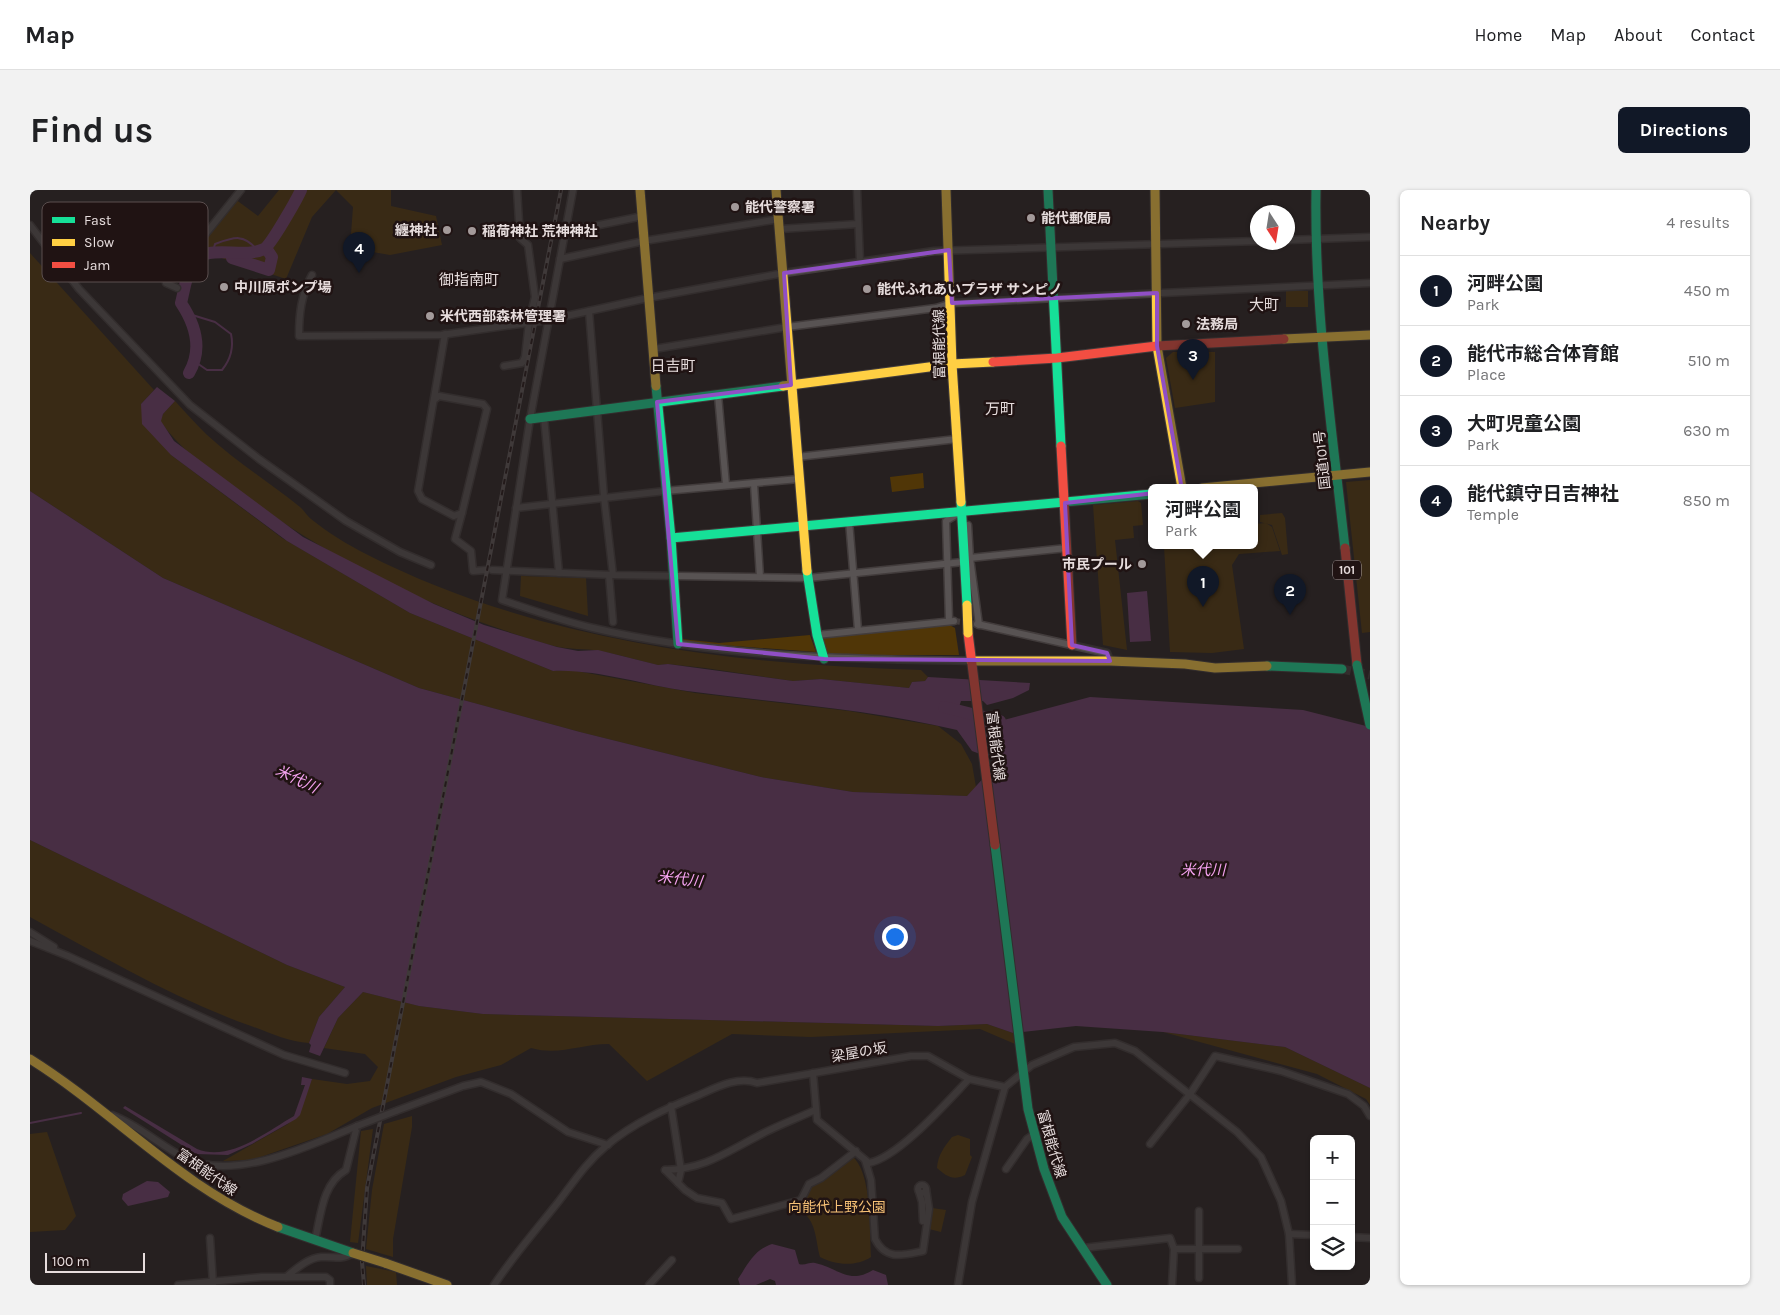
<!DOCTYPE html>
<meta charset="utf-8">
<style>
body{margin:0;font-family:Karla,"Noto Sans JP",sans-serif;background:#f2f2f2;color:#202124}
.controls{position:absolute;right:15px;bottom:15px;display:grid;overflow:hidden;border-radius:8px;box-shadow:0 1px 4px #0004}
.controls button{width:45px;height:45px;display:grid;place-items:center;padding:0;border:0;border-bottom:1px solid #e0e0e0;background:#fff;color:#202124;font:25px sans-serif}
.compass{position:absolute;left:1220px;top:15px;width:45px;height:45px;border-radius:50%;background:#fff;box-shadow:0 1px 4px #0004;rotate:168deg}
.scale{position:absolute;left:15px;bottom:12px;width:100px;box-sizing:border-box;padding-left:5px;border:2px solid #e6dcdc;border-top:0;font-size:14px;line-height:18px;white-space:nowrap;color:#e6dcdc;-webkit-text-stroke:4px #201313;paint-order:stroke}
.you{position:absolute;left:864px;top:746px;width:18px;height:18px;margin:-12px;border:4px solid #fff;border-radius:50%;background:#1a73e8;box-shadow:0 0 0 8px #1a73e833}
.badge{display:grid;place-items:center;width:32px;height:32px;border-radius:50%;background:#111827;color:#fff;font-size:16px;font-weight:700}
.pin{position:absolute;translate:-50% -41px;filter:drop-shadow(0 1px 2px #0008)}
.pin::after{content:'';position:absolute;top:26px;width:18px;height:15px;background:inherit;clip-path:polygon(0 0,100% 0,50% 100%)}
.popup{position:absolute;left:1118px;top:294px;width:110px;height:65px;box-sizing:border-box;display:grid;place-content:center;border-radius:8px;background:#fff;filter:drop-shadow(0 1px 4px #0005);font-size:16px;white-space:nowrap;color:#757577}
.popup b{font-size:19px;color:#202124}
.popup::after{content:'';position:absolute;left:50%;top:100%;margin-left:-10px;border:10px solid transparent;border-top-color:#fff}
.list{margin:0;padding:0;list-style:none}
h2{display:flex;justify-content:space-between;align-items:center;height:65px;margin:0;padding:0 20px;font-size:21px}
h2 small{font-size:16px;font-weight:400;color:#757577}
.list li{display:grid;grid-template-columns:32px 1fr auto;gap:15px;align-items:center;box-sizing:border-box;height:70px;padding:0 20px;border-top:1px solid #e0e0e0}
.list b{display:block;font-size:19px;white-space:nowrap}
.list p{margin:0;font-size:16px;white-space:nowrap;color:#757577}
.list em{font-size:16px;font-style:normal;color:#757577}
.icon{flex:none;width:28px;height:28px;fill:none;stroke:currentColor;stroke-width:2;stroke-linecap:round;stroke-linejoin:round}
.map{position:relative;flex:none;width:1340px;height:1095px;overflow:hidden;border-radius:8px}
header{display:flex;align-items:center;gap:30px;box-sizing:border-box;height:70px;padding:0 25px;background:#fff;border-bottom:1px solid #e0e0e0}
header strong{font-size:24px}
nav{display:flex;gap:28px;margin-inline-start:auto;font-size:18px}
.intro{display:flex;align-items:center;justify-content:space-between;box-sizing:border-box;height:120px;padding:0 30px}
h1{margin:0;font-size:35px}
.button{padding:12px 22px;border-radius:8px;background:#111827;color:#fff;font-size:18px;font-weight:700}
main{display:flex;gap:30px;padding:0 30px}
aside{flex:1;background:#fff;border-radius:8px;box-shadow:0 1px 4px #0004}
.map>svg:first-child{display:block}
</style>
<header>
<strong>Map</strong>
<nav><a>Home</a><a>Map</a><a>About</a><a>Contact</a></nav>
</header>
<div class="intro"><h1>Find us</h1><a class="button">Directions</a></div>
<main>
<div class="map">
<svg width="1340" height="1095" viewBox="0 0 1340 1095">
<rect width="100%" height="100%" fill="#262020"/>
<g fill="#503607">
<path d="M249 0H306L282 27 256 89 164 59 205 9 228 26Z"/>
<path d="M306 0H361V16L406 26 412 55 360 65 320 58 323 17Z"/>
<path d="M0 63 124 200 111 214 141 265 252 348 380 423 523 481 541 480 665 503 819 521 908 536 931 554 942 574 946 597 937 606 823 602 731 587 550 542 389 498 133 388 0 301Z"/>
<rect x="1256" y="101" width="22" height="16"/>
<path d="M1143 162H1185V212L1145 218 1136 168Z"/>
<path d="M145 211C155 222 165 233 176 244 205 271 239 292 270 317 274 320 277 326 281 329 297 342 318 355 336 364 506 451 704 475 891 480L898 487 895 491 882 492 879 498 791 489 763 491 675 478 638 474 628 475C609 471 589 464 569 461 554 458 540 460 524 456 406 422 301 371 203 297 176 277 150 259 130 231L133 224Z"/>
<path d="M893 283 894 298 862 302 860 287Z"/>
<path d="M1340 290V442L1332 443 1316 292Z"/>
<path d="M1108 311 1111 313 1113 335 1103 336 1104 348 1085 350 1097 460 1073 455 1063 315Z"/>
<path d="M1252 323 1255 328 1258 364 1252 365 1242 335 1230 332V325Z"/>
<path d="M1236 333 1242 337 1250 361 1209 364 1202 375 1214 459 1182 463 1140 462 1134 356H1224V334Z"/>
<path d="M491 386 556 388 558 426 490 406Z"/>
<path d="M916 433 925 438 929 465H796L791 446Z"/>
<path d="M780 445 786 462 651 452V449L689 453Z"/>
<path d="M0 650 257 775 315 797 289 827 279 853C259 852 240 843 221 836 144 809 72 766 0 727Z"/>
<path d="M333 802 389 816 453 824 908 836 957 834 983 843 985 854 950 839 781 847 702 844 617 891 579 854C549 854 530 866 501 858L471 875 426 887 342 918 297 944 222 970 193 971 258 934 270 921 282 889 317 894 340 891 348 877 335 864 294 858 308 828Z"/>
<path d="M1133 842 1255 857 1340 898V915L1336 909 1287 884Z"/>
<path d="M382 926V937L363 1049V1067L336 1059 342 1000 354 934Z"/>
<path d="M343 939 328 1053 320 1052 331 941Z"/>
<path d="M17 942 46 1026 35 1040 0 1042V944Z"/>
<path d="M928 945 940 949V965L942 967 935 985C923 991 916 986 907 978 908 965 914 957 922 947Z"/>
<path d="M821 965C843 982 839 1041 841 1067 826 1077 805 1075 790 1067 785 1048 787 1031 769 1019L767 1012 781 996 795 989Z"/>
<path d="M902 1018 916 1020 911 1042 899 1039Z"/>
<path d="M336 1076 366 1082 367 1095H337Z"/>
</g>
<g fill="#723e6f">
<path d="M127 197 145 211 133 224 131 231 144 251 273 347 404 414 454 435 527 457 548 461 568 460 628 475 638 474 763 491 791 489 879 498 882 492 895 491 898 487 1000 493 999 500 983 508 957 515 953 511H931L929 517 932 525 967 538 969 561 970 531 1060 507 1273 520 1340 537V898L1255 857 1133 842 1046 836 983 843 957 834 908 836 453 824 389 816 333 802 308 828 290 866 279 862 281 855 279 853 289 827 315 797 257 775 0 650V301L133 388 389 498 550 542 731 587 823 602 937 606 969 571 942 561 927 540C839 519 747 513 657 501 613 495 567 479 523 481L380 423 257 351 141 265 112 234 111 214Z"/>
<path d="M1117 401 1121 451 1100 452 1097 403Z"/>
<path d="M272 887 282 889 270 925 266 929 222 954 198 965 166 964 93 918 95 916 167 959C200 972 236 942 264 926L275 895H271Z"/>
<path d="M117 991 128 992 140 1002 138 1007 98 1016 92 1009 93 1004Z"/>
<path d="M742 1054 765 1060 769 1074C775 1076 779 1072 785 1073 808 1078 819 1095 843 1080L856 1085 858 1095H746L745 1091 740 1089 726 1095H710L708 1089C718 1074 724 1060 742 1054Z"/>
</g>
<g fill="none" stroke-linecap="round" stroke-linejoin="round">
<g stroke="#723e6f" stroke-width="2">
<path d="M183 61 185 54C204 47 214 43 228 61"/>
<path d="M159 124 185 132 201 144C204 158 201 169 192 180H177L164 171"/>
<path d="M0 933 51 923"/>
</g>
<g stroke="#723e6f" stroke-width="12">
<path d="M202 68 239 80 242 67 236 58"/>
<path d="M159 183C173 159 165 134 151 113 154 101 156 86 162 75 176 51 211 70 234 59 241 55 267 9 271 0"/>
<path d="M914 517 970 531"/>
</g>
<path stroke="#433c3c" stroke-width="6" stroke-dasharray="6 3" stroke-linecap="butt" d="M924 431 947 434"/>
<path stroke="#433c3c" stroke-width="9" stroke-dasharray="9 4.5" stroke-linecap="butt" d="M1312 479 1340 485"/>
<defs>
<g id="street">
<path d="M543 0 500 229 472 410C502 420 532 431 563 438 687 467 814 469 941 471"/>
<path d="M827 0 830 72"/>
<path d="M0 35 49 99 160 215 229 269 316 331 370 362 401 375"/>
<path d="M750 39 828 34"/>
<path d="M535 42 613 26"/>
<path d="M1258 50 1340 47"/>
<path d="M530 69 614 51 749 29"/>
<path d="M282 85C271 105 269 124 269 146L411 145 518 130 618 108 754 83 904 61 1228 51"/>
<path d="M147 98 136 93 211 0"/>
<path d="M559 121 574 307 583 385"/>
<path d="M624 159 757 137 906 118 922 113 1340 93"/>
<path d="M474 176 492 173 495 167 499 132 505 107 498 55 490 48 487 0"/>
<path d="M688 205 696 295"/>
<path d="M404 210 409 206 453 214 457 219 432 323 424 326 392 309 388 301 415 144"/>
<path d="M514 227 529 383"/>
<path d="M767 267 927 249"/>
<path d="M724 294 730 387"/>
<path d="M486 318 635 301 769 289"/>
<path d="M432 323 425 349 441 361 443 381 456 380"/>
<path d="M819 331 828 440"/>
<path d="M938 335 940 368"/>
<path d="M462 380 583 385 778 388 933 372"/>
<path d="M579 385 583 432"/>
<path d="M919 430 916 331 931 322"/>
<path d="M947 434 1077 463 1080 471"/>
<path d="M949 435 940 368 1037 358"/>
<path d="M787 445 924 431"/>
<path d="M0 742 24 757"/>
<path d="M0 751 38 766 254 865 315 883"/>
<path d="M783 883 787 930 839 973C869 967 917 912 939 889"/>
<path d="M641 916 651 980 648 993"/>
<path d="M366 921 433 896 451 892 481 904 538 942 578 955"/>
<path d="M82 925C109 935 129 955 155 968 204 992 279 956 327 936"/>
<path d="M1120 954 1160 904 1185 866 1251 881 1318 904 1334 916 1340 926"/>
<path d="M835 970 841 990 845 1049C856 1071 873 1065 893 1061L899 1019 896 999"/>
<path d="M976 979 997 949 1003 945"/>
<path d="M635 980 655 1000 667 1008 692 1013 701 1029 771 1010 779 994 791 988 826 961"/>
<path d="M635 980C674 979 695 963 728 946 746 936 766 929 785 920"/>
<circle cx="892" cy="999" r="4"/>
<path d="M889 1002 892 1012 893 1031"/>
<path d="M1169 1021V1088"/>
<path d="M1259 1044 1284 1045"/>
<path d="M1321 1047 1340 1048"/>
<path d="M180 1048 183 1094"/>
<path d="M285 1050C291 1025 292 994 316 980L327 936"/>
<path d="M1053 1058 1140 1048 1144 1059 1142 1095"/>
<path d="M1144 1059H1208"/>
<path d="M256 1087C266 1079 278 1068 291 1067 306 1066 309 1071 323 1063"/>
<path d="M148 1095 232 1087H296L300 1090V1095"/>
<path d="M464 1095C484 1065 507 1039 529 1011 545 990 556 973 576 956 603 933 637 918 669 905 687 897 708 886 727 893L881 866H898L939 889 975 897 1002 875 1044 857 1085 853 1105 861 1207 942 1231 967 1251 1011 1259 1044 1262 1095"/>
<path d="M619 1095 642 1070"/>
<path d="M928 1095 942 1012 975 897"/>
</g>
<g id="fast">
<path d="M1018 0 1031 256"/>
<path d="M1286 0C1284 119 1302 239 1315 358"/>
<path d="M626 196 641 348 648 454"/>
<path d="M500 229 753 196"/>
<path d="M931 312 937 415"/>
<path d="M641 348 1122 304"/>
<path d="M777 381 787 445 794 469"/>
<path d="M1237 476 1312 479"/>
<path d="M965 655 998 919 1014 979 1032 1027 1077 1095"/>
<path d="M248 1037 323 1063"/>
</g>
<g id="slow">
<path d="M610 0 626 196"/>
<path d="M746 0 777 381"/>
<path d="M916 0 922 174 931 312"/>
<path d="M1125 0 1127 156 1152 298"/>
<path d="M1254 149 1340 145"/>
<path d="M753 196 922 174 963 172"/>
<path d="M1172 298 1340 282"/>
<path d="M941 471H1080L1155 474 1185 478 1237 476"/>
<path d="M0 869C85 922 153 1000 248 1037"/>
<path d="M355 1073 417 1095"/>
</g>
<g id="jam">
<path d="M963 172 1027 168 1127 156 1254 149"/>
<path d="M1031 256 1042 455"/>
<path d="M1315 358 1327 475"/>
<path d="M938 443 965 655"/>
</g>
</defs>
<use href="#street" stroke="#423c3c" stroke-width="9"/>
<use href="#fast" stroke="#423c3c" stroke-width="11"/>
<use href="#slow" stroke="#423c3c" stroke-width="11"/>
<use href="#jam" stroke="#423c3c" stroke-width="11"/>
<use href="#street" stroke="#585353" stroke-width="6"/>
<use href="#fast" stroke="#16e098" stroke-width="9"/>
<use href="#slow" stroke="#ffcf43" stroke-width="9"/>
<use href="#jam" stroke="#f24e42" stroke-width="9"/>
<defs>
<path id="rail" d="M334 1095 332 1072 337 998 531 0"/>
</defs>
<use href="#rail" stroke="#5d5757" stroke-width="4"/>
<use href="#rail" stroke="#201313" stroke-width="2" stroke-dasharray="5.5" stroke-linecap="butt"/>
<defs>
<path id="street-bridge" d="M327 936 366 921"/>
<path id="fast-bridge" d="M1327 475 1340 535"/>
<g id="slow-bridge">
<path d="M937 415 938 443"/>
<path d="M323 1063 355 1073"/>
</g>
</defs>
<use href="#street-bridge" stroke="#423c3c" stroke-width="9" stroke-linecap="butt"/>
<use href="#fast-bridge" stroke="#423c3c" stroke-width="11" stroke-linecap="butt"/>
<use href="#slow-bridge" stroke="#423c3c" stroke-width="11" stroke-linecap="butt"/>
<use href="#street-bridge" stroke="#585353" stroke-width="6"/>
<use href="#fast-bridge" stroke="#16e098" stroke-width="9"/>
<use href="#slow-bridge" stroke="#ffcf43" stroke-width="9"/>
</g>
<path d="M0 0H1340V1095H0ZM919 60 922 113 1127 103V156L1152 300 1035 313 1042 455 1077 463 1080 471 794 469 648 454 627 212 761 195 754 83Z" fill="#262020" fill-opacity=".55" fill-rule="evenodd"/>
<path fill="none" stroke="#904fc5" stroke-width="4" stroke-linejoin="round" d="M919 60 922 113 1127 103V156L1152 300 1035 313 1042 455 1077 463 1080 471 794 469 648 454 627 212 761 195 754 83Z"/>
<g fill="#a39a9a" stroke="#201313" stroke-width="2">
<circle cx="705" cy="17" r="5"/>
<circle cx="1001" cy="28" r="5"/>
<circle cx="417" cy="40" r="5"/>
<circle cx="442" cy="41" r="5"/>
<circle cx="194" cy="97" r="5"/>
<circle cx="837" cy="99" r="5"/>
<circle cx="400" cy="126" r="5"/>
<circle cx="1156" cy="134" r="5"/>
<circle cx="1112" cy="374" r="5"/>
</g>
<g text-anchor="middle" stroke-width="5" stroke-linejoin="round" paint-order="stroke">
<rect fill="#201313" stroke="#aba0a0" stroke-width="1" x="1303" y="370.5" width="28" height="19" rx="4"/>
<g font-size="12" font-weight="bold" fill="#e6dcdc">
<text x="1317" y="384">101</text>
</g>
<g font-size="14" font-weight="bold" fill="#e6dcdc" stroke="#201313" text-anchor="start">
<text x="715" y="22">能代警察署</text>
<text x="1011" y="33">能代郵便局</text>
<text x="407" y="45" text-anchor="end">纏神社</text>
<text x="452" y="46">稲荷神社 荒神神社</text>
<text x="204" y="102">中川原ポンプ場</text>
<text x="847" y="104">能代ふれあいプラザ サンピノ</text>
<text x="410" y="131">米代西部森林管理署</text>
<text x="1166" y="139">法務局</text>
<text x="1102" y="379" text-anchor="end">市民プール</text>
</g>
<g font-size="14" fill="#e6dcdc" stroke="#201313">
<text transform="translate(909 154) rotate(-91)" y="5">富根能代線</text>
<text transform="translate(1292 270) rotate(-96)" y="5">国道101号</text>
<text transform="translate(966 556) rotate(83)" y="5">富根能代線</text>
<text transform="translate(829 862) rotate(-10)" y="5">梁屋の坂</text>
<text transform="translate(1022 954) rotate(74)" y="5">富根能代線</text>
<text transform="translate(177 982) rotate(35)" y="5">富根能代線</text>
</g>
<g font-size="14" fill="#f5c075" stroke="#201313">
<text x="807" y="1022">向能代上野公園</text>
</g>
<g font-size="15" fill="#e6dcdc" stroke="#201313">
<text x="439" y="95">御指南町</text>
<text x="1234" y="120">大町</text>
<text x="643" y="181">日吉町</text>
<text x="970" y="224">万町</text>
</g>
<g font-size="15" font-style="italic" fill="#f5a2f0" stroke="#201313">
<text transform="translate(267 589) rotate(26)" y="5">米代川</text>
<text x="1173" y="685">米代川</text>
<text transform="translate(650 689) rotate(7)" y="5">米代川</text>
</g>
</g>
<rect x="12" y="12" width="166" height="80" rx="8" fill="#201313" stroke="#5b4f4f" stroke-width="1"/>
<rect x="22" y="27" width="23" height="6" fill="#16e098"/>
<rect x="22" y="49" width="23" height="7" fill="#ffcf43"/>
<rect x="22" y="72" width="23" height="6" fill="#f24e42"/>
<g font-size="14" fill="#e6dcdc">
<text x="54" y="35">Fast</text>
<text x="54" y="57">Slow</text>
<text x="54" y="80">Jam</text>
</g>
</svg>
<div class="controls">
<button>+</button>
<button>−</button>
<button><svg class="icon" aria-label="layers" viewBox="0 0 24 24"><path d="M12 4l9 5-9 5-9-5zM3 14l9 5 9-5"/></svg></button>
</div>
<svg class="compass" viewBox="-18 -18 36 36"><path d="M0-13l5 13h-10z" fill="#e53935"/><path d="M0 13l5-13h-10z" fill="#757577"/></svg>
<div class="scale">100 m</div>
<div class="you"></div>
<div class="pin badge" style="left:1173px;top:417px">1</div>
<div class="popup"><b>河畔公園</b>Park</div>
<div class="pin badge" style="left:1260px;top:425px">2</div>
<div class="pin badge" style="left:1163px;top:190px">3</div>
<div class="pin badge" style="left:329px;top:83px">4</div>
</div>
<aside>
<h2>Nearby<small>4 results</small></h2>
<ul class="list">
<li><span class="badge">1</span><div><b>河畔公園</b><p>Park</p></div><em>450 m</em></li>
<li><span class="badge">2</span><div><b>能代市総合体育館</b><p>Place</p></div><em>510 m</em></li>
<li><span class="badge">3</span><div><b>大町児童公園</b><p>Park</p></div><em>630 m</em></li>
<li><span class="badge">4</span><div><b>能代鎮守日吉神社</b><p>Temple</p></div><em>850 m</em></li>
</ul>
</aside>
</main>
